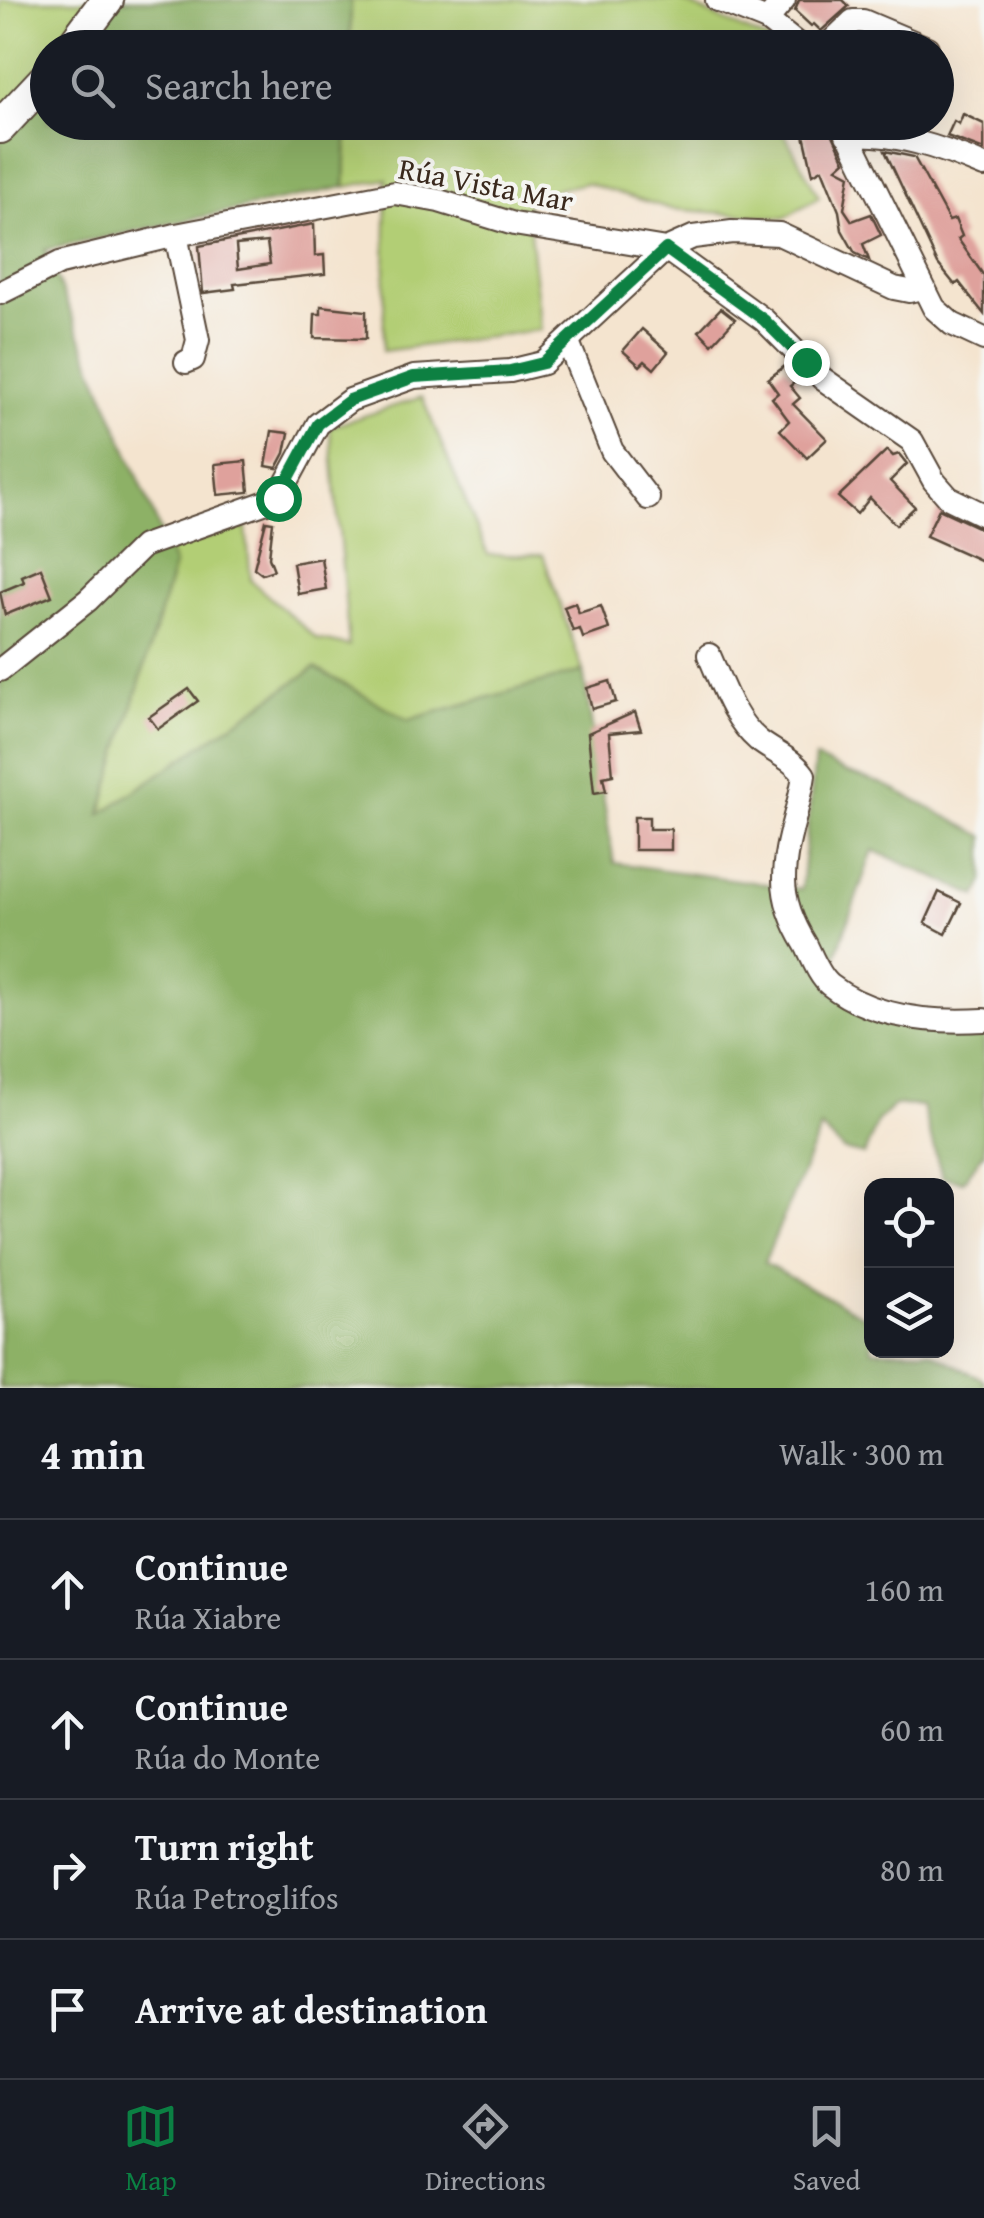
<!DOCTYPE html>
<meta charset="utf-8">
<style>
body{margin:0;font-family:"Gentium Book Plus",serif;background:#20242c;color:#f1f3f6}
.controls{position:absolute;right:30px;bottom:30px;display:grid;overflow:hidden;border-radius:20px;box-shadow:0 10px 40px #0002}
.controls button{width:90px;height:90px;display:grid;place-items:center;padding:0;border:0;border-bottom:2px solid #363941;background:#171b24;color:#f1f3f6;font:50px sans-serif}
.stop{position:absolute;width:30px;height:30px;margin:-22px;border:8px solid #0b8043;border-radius:50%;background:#fff}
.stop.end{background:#0b8043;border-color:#fff;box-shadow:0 2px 10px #0008}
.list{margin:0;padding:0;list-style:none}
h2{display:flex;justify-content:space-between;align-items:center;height:130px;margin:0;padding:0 40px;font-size:42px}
h2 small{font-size:32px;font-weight:400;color:#9ea1a6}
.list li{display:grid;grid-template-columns:65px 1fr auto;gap:30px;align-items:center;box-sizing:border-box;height:140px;padding:0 40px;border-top:2px solid #363941}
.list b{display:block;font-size:38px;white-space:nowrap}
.list p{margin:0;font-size:32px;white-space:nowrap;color:#9ea1a6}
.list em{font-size:32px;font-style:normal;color:#9ea1a6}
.icon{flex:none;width:55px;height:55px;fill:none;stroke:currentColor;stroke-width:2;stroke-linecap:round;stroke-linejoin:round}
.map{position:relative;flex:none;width:984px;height:1388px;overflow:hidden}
.search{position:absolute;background:#171b24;box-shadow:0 10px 40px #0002;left:30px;right:30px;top:30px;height:110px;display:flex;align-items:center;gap:25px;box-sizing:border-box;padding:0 35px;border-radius:55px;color:#9ea1a6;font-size:38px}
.sheet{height:690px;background:#171b24}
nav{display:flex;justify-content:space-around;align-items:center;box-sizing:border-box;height:140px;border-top:2px solid #363941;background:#171b24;font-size:28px;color:#9ea1a6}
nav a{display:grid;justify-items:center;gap:5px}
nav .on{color:#0b8043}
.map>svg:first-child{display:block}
</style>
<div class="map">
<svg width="984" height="1388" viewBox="0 0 984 1388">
<rect width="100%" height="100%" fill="#f6f6f2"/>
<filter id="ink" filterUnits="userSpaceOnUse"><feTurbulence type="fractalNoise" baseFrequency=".01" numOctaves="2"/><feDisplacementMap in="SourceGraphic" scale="20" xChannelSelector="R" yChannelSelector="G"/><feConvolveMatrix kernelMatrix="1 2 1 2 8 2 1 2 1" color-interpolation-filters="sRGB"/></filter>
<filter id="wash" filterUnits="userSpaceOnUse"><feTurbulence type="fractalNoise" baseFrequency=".0048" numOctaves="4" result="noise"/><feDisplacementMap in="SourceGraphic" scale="40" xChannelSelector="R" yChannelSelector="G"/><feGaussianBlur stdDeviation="2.25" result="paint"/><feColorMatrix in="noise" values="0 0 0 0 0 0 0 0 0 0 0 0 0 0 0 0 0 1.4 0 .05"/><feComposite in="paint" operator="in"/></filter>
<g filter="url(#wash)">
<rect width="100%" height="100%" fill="#f4e4cf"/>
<g fill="#b2ce74" stroke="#767c49" stroke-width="2.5">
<path d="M0 0H107L71 47 48 48 47 76 0 127Z"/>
<path d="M351 0H679L782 47 350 48Z"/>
<path d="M778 122 819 197 784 218 671 209 586 183 526 196 541 330 383 351 387 179 345 187 347 123Z"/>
<path d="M422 397 488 555H543L583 671 408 720 315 668 100 815 174 565 164 549 246 527 251 581 317 639 349 646 330 427Z"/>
</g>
<g fill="#8db166" stroke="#646e42" stroke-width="2.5">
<path d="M107 0H351L350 47 71 48Z"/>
<path d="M47 76 48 122 347 123 345 187 45 250 174 565 101 814 315 668 408 720 583 671 614 863 801 889 815 758 845 772 883 784 984 836V881L977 896 873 850 832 967 831 991 875 1014 923 1031 984 1032V1152L963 1181 942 1177 922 1106 894 1105 878 1121 864 1155 843 1150 821 1128 764 1263 871 1320 872 1350 929 1351 984 1380V1388H0V127Z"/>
</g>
<g id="blocks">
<g fill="#dfa19c" fill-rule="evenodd">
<path d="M799 0H843L849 6 821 31 814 24 811 26 795 11Z"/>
<path d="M963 114 984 124V150L947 136 954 121 959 124Z"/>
<path d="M801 122H827L845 161 837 168 850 175 844 209 852 221 871 214 881 235 863 244 869 260 855 253 842 230 839 211 822 169 813 174Z"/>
<path d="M885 151 914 157 949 221 955 219 962 236 958 239 984 276V314L959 282 955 285 938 264Z"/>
<path d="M314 224 315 256 324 255 325 274 234 284 235 289 203 293 199 246ZM267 242 270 264 238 269 236 245Z"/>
<path d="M321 306 366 311V339L314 338 315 314H321Z"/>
<path d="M721 308 735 319 712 344 699 331Z"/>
<path d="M642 329 668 352 654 369 645 361 640 366 623 351Z"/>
<path d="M785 366 798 380 790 386 800 398 793 404 827 439 807 458 780 430 789 421 772 398 778 393 768 379Z"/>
<path d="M272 431 289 433 285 453 277 468 266 466Z"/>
<path d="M887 450 893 456 899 454 907 464 890 481 915 507 896 525 870 498 857 514 838 497Z"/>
<path d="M246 461 249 492 218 495 215 464Z"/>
<path d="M939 509 984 530V562L926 536Z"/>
<path d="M266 521 273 522 269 557 274 570 262 574 254 568Z"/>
<path d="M321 558 326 589 298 594 293 563Z"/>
<path d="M41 568 52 596 5 615 0 592 24 582 22 576Z"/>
<path d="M575 603 579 613 601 606 609 629 583 638 580 629 573 631 564 607Z"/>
<path d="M610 681 616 702 592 709 587 688Z"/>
<path d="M189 689 198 701 158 729 149 717Z"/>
<path d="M635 712 641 730 609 733 613 775 603 777 606 791 594 793 588 733Z"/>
<path d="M634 817H649V829H671V850H634Z"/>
<path d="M939 892 961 903 946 934 925 923Z"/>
</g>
</g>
</g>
<g filter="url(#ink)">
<use href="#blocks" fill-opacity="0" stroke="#574639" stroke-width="2.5"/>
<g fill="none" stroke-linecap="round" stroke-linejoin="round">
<defs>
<g id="minor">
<path d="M717 0 767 20 802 48"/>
<path d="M767 20 784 0"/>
<path d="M825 48 853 21H863L927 48"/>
<path d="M842 122 934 308 952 324 984 339"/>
<path d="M847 135C893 131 942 148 984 166"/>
<path d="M176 235 198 340 193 359 186 362"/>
<path d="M0 293 60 263 176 235 395 193 439 201 514 224 666 249 764 320 823 379 912 441 934 481 949 498 984 515"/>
<path d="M568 342 612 451 648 498"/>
<path d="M709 655C722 684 733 719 758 740 773 752 793 759 804 775 799 811 784 843 784 880 784 902 795 927 806 945 812 957 819 976 830 985 872 1018 932 1023 984 1020"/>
<path d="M0 670 88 600 143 546 278 498 318 424 350 400 414 377 510 371 543 363 666 249 693 237 732 232 779 234 894 288 909 291 921 288"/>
</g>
<g id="highway">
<path d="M71 48 107 0"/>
<path d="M0 127 48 76"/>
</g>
</defs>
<use href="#minor" stroke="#574639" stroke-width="26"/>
<use href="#highway" stroke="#574639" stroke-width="36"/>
<use href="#minor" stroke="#fff" stroke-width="22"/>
<use href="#highway" stroke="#fff" stroke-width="32"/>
</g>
</g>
<g fill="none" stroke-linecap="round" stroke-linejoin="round" filter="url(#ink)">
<path stroke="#0b8043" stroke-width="12" d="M278 498 318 424 350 400 414 377 510 371 543 363 666 249 764 320 806 362"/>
</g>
<g text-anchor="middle" stroke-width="8" stroke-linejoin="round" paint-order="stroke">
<g font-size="30" fill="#3b2a1e" stroke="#f6f6f2">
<text transform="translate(486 185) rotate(11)" y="10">Rúa Vista Mar</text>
</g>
</g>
</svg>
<div class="controls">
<button><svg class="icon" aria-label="locate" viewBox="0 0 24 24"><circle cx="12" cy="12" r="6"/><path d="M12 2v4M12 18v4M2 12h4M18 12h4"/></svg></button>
<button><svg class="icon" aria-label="layers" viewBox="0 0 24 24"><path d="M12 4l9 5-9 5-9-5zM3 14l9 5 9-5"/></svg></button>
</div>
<div class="stop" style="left:278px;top:498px"></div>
<div class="stop end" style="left:806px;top:362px"></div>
<div class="search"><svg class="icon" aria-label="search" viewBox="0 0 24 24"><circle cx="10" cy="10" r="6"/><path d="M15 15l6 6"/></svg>Search here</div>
</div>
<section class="sheet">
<h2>4 min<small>Walk · 300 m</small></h2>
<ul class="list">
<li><svg class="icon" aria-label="ahead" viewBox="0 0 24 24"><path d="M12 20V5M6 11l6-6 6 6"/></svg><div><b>Continue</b><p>Rúa Xiabre</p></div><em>160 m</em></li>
<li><svg class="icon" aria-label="ahead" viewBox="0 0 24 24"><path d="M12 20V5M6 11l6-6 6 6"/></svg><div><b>Continue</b><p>Rúa do Monte</p></div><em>60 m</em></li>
<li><svg class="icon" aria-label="right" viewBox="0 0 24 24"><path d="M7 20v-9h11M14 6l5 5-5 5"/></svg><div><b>Turn right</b><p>Rúa Petroglifos</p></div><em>80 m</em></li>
<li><svg class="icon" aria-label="arrive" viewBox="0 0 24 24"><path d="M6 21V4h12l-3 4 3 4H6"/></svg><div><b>Arrive at destination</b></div></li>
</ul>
</section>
<nav>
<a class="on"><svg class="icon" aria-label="map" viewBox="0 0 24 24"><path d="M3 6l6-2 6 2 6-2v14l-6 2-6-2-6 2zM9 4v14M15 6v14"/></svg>Map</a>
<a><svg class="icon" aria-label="directions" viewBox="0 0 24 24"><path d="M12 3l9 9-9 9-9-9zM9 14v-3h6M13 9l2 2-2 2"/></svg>Directions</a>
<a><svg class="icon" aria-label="saved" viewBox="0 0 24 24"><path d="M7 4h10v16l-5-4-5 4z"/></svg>Saved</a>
</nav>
